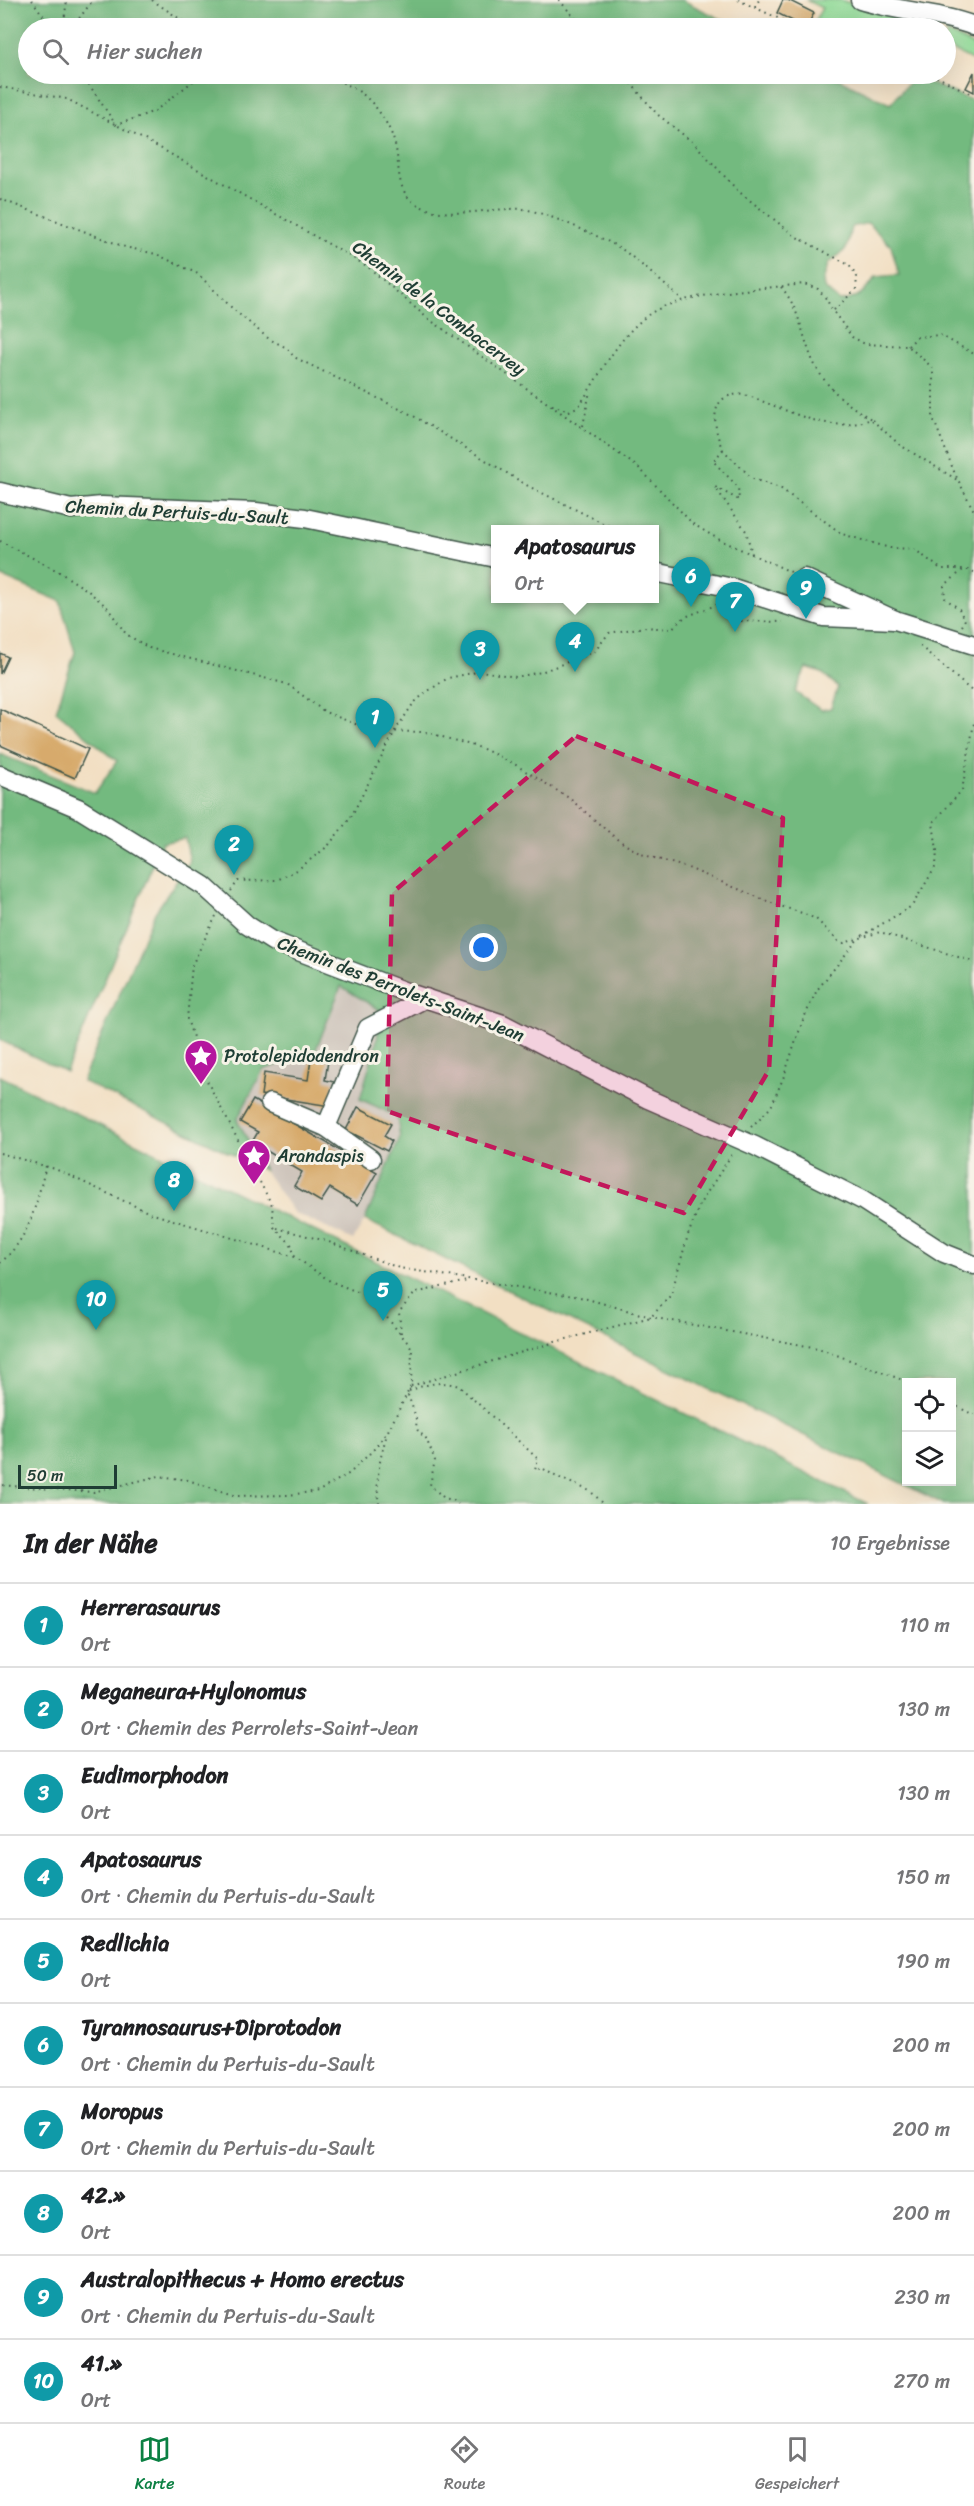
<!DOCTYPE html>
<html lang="de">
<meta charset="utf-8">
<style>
body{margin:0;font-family:Sriracha,sans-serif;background:#f2f2f2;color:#202124}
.controls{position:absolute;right:18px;bottom:18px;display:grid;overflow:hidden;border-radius:0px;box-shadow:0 6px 24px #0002}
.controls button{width:54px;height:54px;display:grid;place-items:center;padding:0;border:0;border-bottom:2px solid #e0e0e0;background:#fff;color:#202124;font:30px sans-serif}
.scale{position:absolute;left:18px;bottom:15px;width:99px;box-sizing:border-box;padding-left:6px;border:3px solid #1f3d34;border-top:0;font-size:16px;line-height:21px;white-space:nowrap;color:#1f3d34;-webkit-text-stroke:4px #f7f3e8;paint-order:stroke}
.you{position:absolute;left:484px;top:948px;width:21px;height:21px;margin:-15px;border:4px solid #fff;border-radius:50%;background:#1a73e8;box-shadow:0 0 0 9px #1a73e833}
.badge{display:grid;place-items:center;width:39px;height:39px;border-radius:50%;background:#0b8043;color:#fff;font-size:20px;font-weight:700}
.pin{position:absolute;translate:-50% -50px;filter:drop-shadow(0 2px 3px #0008)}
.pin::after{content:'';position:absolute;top:32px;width:21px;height:18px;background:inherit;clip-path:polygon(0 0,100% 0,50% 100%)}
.popup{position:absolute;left:491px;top:525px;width:168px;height:78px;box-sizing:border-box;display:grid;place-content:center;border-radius:0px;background:#fff;filter:drop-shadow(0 2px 4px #0005);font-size:20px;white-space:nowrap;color:#757577}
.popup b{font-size:22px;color:#202124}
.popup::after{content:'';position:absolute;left:50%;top:100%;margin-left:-12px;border:12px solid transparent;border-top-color:#fff}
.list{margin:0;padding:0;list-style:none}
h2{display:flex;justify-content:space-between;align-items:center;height:78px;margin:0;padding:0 24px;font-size:26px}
h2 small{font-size:20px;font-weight:400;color:#757577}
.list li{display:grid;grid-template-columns:39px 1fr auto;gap:18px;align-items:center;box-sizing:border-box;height:84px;padding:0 24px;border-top:2px solid #e0e0e0}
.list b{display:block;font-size:22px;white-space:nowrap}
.list p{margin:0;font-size:20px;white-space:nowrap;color:#757577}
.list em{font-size:20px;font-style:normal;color:#757577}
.icon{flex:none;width:33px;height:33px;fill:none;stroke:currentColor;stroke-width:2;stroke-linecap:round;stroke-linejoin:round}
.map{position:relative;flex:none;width:974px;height:1504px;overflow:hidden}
.search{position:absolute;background:#fff;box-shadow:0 6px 24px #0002;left:18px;right:18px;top:18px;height:66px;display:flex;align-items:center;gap:15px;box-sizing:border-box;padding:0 21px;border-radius:33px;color:#757577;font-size:22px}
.sheet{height:918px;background:#fff}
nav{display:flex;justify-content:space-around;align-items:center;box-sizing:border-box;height:84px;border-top:2px solid #e0e0e0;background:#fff;font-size:16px;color:#757577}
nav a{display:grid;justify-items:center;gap:3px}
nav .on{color:#0b8043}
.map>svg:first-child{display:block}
</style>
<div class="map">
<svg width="974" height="1504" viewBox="0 0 974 1504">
<rect width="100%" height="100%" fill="#f7f3e8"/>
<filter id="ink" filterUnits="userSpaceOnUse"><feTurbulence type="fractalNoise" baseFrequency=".0167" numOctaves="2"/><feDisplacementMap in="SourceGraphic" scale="12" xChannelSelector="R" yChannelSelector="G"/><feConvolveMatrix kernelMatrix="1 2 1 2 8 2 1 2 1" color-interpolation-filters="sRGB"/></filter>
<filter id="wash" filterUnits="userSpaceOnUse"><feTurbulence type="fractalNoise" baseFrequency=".008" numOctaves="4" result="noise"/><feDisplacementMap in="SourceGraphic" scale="24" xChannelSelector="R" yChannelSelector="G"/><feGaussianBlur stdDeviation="1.35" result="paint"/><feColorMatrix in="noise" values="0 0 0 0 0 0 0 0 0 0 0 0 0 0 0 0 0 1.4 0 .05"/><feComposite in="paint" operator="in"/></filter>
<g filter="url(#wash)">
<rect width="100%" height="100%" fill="#f2dfc3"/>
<path fill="#ccc2b9" d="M340 986 381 1011 377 1040 397 1116 400 1138 365 1220 353 1240 294 1213 264 1170 237 1120 263 1070 315 1052Z"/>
<g fill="#8fda96" stroke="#578c65" stroke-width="1.5">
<path d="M806 0H840L860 6 930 18 925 28H869L856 22 852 28H811L822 8Z"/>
<path d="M946 32 974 46V61L946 47Z"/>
</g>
<g fill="#73ba7f" stroke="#497c5a" stroke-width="1.5" fill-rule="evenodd">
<path d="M0 0H682L739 28H28V74H829L890 104 914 77 974 101V1504H944L365 1220 400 1138 397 1116 360 1099 377 1040 381 1011 341 986 315 1052 263 1070 237 1120 264 1170 82 1081 154 914 190 861 185 838 162 843 66 1072 0 1040V754L95 793 117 761 56 711 75 652 60 601 0 576ZM868 223 891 246 899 275 876 277C867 291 856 301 839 301L824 288 823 281 828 264 846 249 851 227ZM496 530H654V598H496ZM806 668 822 673 838 687 831 708 821 710 795 692ZM906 1382H952V1482H906Z"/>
<path d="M0 1076 868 1504H0Z"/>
</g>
<g id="blocks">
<g fill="#d7aa6c">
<path d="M783 0H788L814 13 806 28 777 13Z"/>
<path d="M974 72V92L966 88Z"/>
<path d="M0 653 8 657 0 674Z"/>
<path d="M0 709 88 749 75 778 0 745Z"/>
<path d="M311 1059 328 1061 325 1080 334 1082 330 1106 261 1095 264 1073 308 1080Z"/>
<path d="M253 1100 377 1172 358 1205 330 1188 321 1202 294 1186 302 1172 252 1142 258 1132 240 1122Z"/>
<path d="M358 1107 391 1124 384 1136 392 1141 387 1151 346 1130Z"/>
</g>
</g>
</g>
<g filter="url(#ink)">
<use href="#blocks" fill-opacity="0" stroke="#3f5549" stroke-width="1.5"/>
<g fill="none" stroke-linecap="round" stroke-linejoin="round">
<defs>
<g id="minor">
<path d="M860 0C898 12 937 12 974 26"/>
<path d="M0 492 71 509 102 506 256 512 305 518 496 558"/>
<path d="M654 572 733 588 823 617 895 620"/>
<path d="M804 578 895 620 974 645"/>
<path d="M0 775 78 808 204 886 247 925 272 941 406 992 503 1024 648 1099 755 1146 862 1200 944 1253 974 1265"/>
<path d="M270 1103 326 1127 371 1159"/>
<path d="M326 1127 368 1028 426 998"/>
</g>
</defs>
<use href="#minor" stroke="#3f5549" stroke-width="21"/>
<g stroke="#3f5549" stroke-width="2" stroke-dasharray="1.5 4.5" stroke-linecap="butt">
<path d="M32 0 52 28"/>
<path d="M152 0 193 28"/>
<path d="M559 0 584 28"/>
<path d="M738 0 800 28"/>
<path d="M755 7 759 0"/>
<path d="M63 28 67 0"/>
<path d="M72 28 93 0"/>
<path d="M82 74 116 125 155 111 202 74"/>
<path d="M320 74C337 80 355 86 368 99 379 109 390 127 394 141 401 162 394 190 415 203 443 222 490 207 522 209 540 210 607 239 623 250 643 265 662 283 682 299"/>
<path d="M623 74 657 114 695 144 738 191 795 236 849 265 857 277 856 289 833 311"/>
<path d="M931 74 974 95"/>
<path d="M0 87 67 99 160 148 367 266 426 317 639 468 693 524 718 539 791 572"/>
<path d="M0 199 125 247 156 254 198 274 234 310 269 339 287 348 294 357 412 415 528 486 617 530"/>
<path d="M781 287C797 305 801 328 809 351 820 383 843 402 871 419"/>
<path d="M908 346 917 337 940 335 974 354"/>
<path d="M552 405 569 411 579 406C599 376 618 337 648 315 680 292 763 289 804 284L818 289 825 297 833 311 852 337 865 344 908 346 933 368V418L955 474 974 511"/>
<path d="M583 426 590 391"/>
<path d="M723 450C715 434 707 399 733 395 743 393 755 398 764 402 799 415 835 434 871 419L900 445 959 481"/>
<path d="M0 541 56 570 87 590 107 607 126 634 149 648 287 684 325 712 373 731 425 732 481 748 511 762 569 798 618 840 641 854 688 868 774 904 802 913 816 919 838 941 844 943 880 932 974 962"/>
<path d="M752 554 746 531 715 487 739 500 738 487 713 461 723 450 753 479 780 488 842 534 890 548 914 549 941 569H964L974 572"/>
<path d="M962 626 965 621 959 609 945 598 944 586 964 569"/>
<path d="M920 646 974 693"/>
<path d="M231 891 238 881 277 880 297 870 328 846 351 817 395 731 413 704 425 693 448 678 481 671 516 677 541 672 594 652 609 633 644 627 671 629 685 617 716 605 741 621 783 622"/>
<path d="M216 916 192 965 187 1019 208 1083 272 1205 274 1227 291 1244 295 1257"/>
<path d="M862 936 912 906 936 866 937 850 933 823 962 790 974 723"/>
<path d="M751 1127 771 1107 784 1076 803 1020 817 990 858 939"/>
<path d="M0 1153 55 1169 150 1213 295 1257 330 1281 370 1297 412 1348 411 1386 388 1431 374 1449 350 1473 319 1491 288 1495 236 1496 188 1480 159 1476 93 1492 0 1485"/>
<path d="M277 1228 326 1241 399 1268 580 1297 651 1317 818 1348 908 1382"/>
<path d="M0 1263C31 1237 36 1203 46 1166"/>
<path d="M401 1333 399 1312 415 1293 467 1281"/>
<path d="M411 1386 555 1342 651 1317 671 1295 688 1235 701 1202 732 1154"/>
<path d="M409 1391C426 1384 441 1380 459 1386L538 1459 535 1470 542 1468 555 1476 590 1491 604 1504"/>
<path d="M408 1395C410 1401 413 1408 415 1415 418 1424 413 1431 425 1436L435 1460 430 1485 444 1498 453 1500 458 1504"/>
<path d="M952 1404 974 1415"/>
<path d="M379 1504C375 1480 380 1457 387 1434"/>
</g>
<use href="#minor" stroke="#fff" stroke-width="18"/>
</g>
</g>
<path fill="#c2185b" fill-opacity="0.2" stroke="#c2185b" stroke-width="4.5" stroke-dasharray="12 8" stroke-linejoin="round" d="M576 736 783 818 769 1070 684 1213 387 1111 392 893Z"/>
<defs>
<symbol id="sight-pin" viewBox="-11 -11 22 30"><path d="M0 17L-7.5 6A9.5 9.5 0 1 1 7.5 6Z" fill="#b5179e" stroke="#f7f3e8"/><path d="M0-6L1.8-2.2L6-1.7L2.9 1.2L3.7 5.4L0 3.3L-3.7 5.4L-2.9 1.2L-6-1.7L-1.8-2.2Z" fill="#fff"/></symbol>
</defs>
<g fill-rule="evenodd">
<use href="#sight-pin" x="182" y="1037" width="38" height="52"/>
<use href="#sight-pin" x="235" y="1137" width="38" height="52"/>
</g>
<g text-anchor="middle" stroke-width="6" stroke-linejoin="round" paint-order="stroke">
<g font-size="18" fill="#1f3d34" stroke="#f7f3e8">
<text transform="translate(439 308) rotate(37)" y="6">Chemin de la Combacervey</text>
<text transform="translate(177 512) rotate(3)" y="6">Chemin du Pertuis-du-Sault</text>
<text transform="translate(401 989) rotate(21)" y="6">Chemin des Perrolets-Saint-Jean</text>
</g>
<g font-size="18" fill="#1f3d34" stroke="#f7f3e8" text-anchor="start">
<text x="224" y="1062">Protolepidodendron</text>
<text x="277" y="1162">Arandaspis</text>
</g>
</g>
</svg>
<div class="controls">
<button><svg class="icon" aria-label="locate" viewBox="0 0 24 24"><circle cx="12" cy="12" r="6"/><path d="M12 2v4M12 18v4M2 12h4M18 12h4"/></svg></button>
<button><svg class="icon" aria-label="layers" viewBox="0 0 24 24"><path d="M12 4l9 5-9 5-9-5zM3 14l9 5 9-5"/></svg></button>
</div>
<div class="scale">50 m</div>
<div class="you"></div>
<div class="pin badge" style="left:375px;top:748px;background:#0f9aa8">1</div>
<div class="pin badge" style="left:234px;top:875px;background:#0f9aa8">2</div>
<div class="pin badge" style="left:480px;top:680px;background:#0f9aa8">3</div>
<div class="pin badge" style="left:575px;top:672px;background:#0f9aa8">4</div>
<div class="popup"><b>Apatosaurus</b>Ort</div>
<div class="pin badge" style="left:383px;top:1321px;background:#0f9aa8">5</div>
<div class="pin badge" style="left:691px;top:607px;background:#0f9aa8">6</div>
<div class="pin badge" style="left:735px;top:632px;background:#0f9aa8">7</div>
<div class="pin badge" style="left:174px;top:1211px;background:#0f9aa8">8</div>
<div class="pin badge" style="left:806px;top:619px;background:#0f9aa8">9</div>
<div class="pin badge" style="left:96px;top:1330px;background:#0f9aa8">10</div>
<div class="search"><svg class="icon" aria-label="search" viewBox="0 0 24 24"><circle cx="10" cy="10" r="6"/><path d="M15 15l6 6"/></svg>Hier suchen</div>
</div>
<section class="sheet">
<h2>In der Nähe<small>10 Ergebnisse</small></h2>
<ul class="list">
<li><span class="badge" style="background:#0f9aa8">1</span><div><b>Herrerasaurus</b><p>Ort</p></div><em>110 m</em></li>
<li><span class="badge" style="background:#0f9aa8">2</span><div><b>Meganeura+Hylonomus</b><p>Ort · Chemin des Perrolets-Saint-Jean</p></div><em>130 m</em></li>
<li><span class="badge" style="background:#0f9aa8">3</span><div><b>Eudimorphodon</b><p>Ort</p></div><em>130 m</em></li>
<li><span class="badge" style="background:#0f9aa8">4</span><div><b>Apatosaurus</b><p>Ort · Chemin du Pertuis-du-Sault</p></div><em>150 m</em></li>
<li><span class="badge" style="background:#0f9aa8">5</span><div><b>Redlichia</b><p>Ort</p></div><em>190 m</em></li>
<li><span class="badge" style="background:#0f9aa8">6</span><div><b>Tyrannosaurus+Diprotodon</b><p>Ort · Chemin du Pertuis-du-Sault</p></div><em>200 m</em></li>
<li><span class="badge" style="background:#0f9aa8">7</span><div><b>Moropus</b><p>Ort · Chemin du Pertuis-du-Sault</p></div><em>200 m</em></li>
<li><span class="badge" style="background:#0f9aa8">8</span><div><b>42.»</b><p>Ort</p></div><em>200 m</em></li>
<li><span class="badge" style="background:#0f9aa8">9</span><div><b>Australopithecus + Homo erectus</b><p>Ort · Chemin du Pertuis-du-Sault</p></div><em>230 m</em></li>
<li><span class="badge" style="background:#0f9aa8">10</span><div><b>41.»</b><p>Ort</p></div><em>270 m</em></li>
</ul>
</section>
<nav>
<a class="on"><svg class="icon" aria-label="map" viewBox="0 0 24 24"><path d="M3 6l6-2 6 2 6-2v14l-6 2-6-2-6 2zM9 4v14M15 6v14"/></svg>Karte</a>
<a><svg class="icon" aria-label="directions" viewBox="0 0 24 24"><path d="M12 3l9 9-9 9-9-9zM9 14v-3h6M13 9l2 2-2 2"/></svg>Route</a>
<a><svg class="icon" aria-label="saved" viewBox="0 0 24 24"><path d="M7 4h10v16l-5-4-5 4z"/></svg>Gespeichert</a>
</nav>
